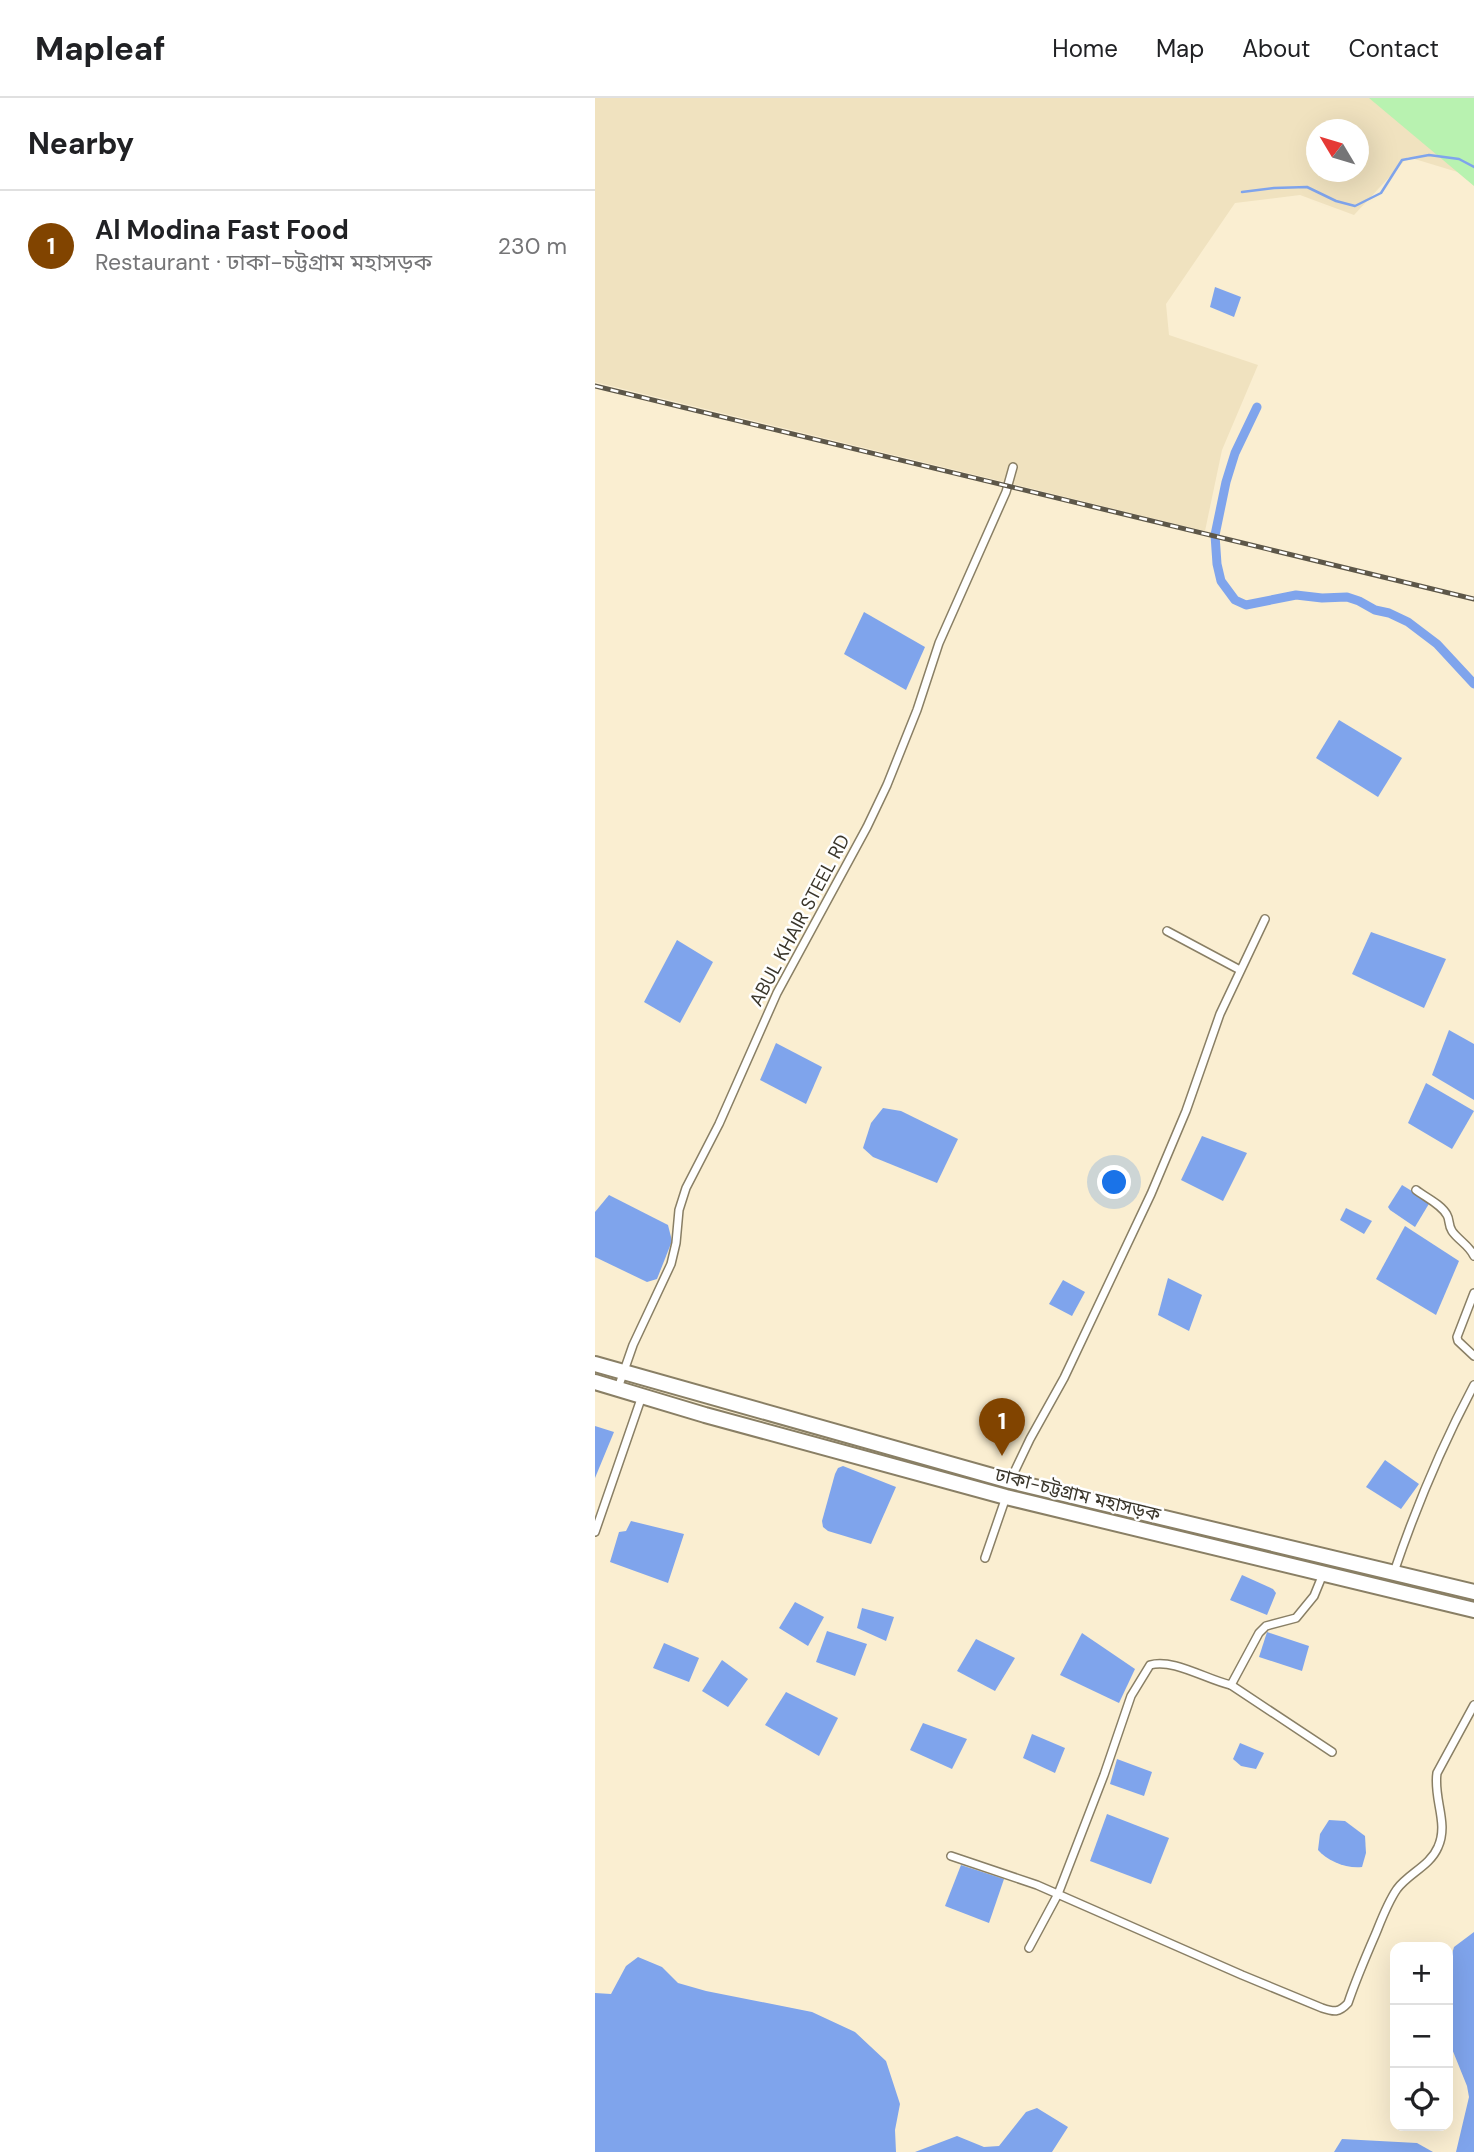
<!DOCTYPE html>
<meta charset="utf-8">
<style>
body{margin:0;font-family:"DM Sans","Noto Sans Bengali",sans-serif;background:#f6f6f6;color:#202124}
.controls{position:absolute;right:21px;bottom:21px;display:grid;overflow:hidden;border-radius:14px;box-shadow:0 7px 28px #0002}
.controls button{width:63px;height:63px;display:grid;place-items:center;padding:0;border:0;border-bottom:2px solid #e0e0e0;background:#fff;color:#202124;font:35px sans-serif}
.compass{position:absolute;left:711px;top:21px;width:63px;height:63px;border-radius:50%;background:#fff;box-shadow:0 7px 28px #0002;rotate:308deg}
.you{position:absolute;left:520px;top:1085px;width:24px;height:24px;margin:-18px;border:5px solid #fff;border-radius:50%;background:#1a73e8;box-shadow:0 0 0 10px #1a73e833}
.badge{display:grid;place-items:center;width:46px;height:46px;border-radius:50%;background:#814400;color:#fff;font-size:23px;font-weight:700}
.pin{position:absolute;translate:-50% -58px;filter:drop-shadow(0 2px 4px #0008)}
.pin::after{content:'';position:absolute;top:37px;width:24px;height:21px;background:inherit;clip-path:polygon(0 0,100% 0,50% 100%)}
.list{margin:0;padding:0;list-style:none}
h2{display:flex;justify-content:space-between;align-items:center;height:91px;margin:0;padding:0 28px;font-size:30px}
h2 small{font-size:23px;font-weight:400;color:#757577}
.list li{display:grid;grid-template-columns:46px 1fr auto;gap:21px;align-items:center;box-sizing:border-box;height:112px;padding:0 28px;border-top:2px solid #e0e0e0}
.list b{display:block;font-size:26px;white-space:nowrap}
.list p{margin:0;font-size:23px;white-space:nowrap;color:#757577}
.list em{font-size:23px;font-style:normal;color:#757577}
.icon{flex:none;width:38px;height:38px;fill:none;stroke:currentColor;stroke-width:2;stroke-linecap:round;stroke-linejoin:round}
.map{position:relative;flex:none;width:879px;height:2054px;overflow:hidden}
header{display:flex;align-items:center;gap:42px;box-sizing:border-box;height:98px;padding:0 35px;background:#fff;border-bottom:2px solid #e0e0e0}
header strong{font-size:33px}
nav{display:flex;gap:38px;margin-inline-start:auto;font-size:24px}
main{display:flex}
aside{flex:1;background:#fff}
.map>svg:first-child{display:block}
</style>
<header>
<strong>Mapleaf</strong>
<nav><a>Home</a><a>Map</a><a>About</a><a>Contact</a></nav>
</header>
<main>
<aside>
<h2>Nearby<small></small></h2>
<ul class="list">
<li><span class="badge">1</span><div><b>Al Modina Fast Food</b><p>Restaurant · ঢাকা-চট্টগ্রাম মহাসড়ক</p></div><em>230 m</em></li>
</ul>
</aside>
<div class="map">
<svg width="879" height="2054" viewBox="0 0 879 2054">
<rect width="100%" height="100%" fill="#faeed1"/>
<path fill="#f0e2bf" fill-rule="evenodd" d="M0 0H879V79L813 59 759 117 705 97 640 105 571 206 574 237 663 267 627 352 610 433 0 284ZM722 32H764V74H722Z"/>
<path fill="#b8f2b0" d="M774 0H879V88Z"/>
<g fill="#7fa4ec">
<path d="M620 189 646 199 639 219 615 209Z"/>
<path d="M269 514 330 549 311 592 249 556Z"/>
<path d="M744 622 807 660 783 699 721 660Z"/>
<path d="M776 834 851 861 829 910 757 876Z"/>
<path d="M82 842 118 864 85 925 49 904Z"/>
<path d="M854 932 879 946V1002L837 977Z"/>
<path d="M181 945 227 969 211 1006 165 982Z"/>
<path d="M831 985 879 1013 857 1051 813 1025Z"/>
<path d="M288 1010 306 1013 363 1041 342 1085 278 1059 268 1050 276 1025Z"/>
<path d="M607 1038 652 1055 628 1103 586 1082Z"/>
<path d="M807 1087 835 1104 820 1129 795 1112 793 1109Z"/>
<path d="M14 1097 73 1127 77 1143 62 1181 52 1184 0 1159V1114Z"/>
<path d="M751 1110 777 1123 769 1136 745 1122Z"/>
<path d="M810 1128 864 1163 841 1217 781 1181Z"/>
<path d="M573 1180 607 1197 594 1233 563 1217Z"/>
<path d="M468 1182 490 1194 477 1218 454 1206Z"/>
<path d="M0 1328 19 1334 0 1380Z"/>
<path d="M790 1362 824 1386 806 1411 771 1389Z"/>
<path d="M248 1368 301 1389 276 1446 233 1433 228 1429 227 1423 240 1376 243 1370Z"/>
<path d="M36 1423 89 1436 73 1485 15 1464 24 1434 31 1433Z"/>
<path d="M647 1477 678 1491 681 1495 672 1517 635 1502Z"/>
<path d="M200 1504 229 1519 213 1548 184 1530Z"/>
<path d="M267 1510 299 1519 291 1543 262 1530Z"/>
<path d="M232 1533 272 1546 260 1578 221 1564Z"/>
<path d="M672 1534 714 1548 707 1573 664 1559Z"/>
<path d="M487 1535 540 1571 524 1605 465 1577Z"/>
<path d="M381 1541 420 1560 400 1593 362 1573Z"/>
<path d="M69 1545 104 1560 94 1584 58 1570Z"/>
<path d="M127 1562 153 1581 133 1609 107 1593Z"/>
<path d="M191 1594 243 1620 224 1658 170 1627Z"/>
<path d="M328 1625 372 1641 357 1671 315 1652Z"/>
<path d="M437 1636 470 1650 460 1675 428 1660Z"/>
<path d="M645 1645 669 1655 661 1671 646 1668 638 1661Z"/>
<path d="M522 1661 557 1674 549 1698 515 1686Z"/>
<path d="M512 1716 574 1740 556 1786 495 1763Z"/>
<path d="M734 1722 750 1723 770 1738 771 1755 767 1769C752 1771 732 1763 723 1752L725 1736Z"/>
<path d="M366 1767 409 1781 394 1825 350 1808Z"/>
<path d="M879 1834V2054H861L874 1999 872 1988 853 1941V1870L859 1849Z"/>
<path d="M43 1859 67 1869 83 1885 111 1893 217 1914 260 1934 291 1963 305 2006 300 2032 301 2054H0V1895L16 1896 31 1868Z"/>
<path d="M442 2010 473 2029 457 2054H320L362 2038 389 2049 404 2048 431 2014Z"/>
<path d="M747 2041 822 2045 838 2054H739Z"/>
</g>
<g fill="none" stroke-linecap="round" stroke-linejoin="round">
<path stroke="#7fa4ec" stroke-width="2.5" d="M647 94 679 90 712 89 741 103 760 108 786 95 807 62 834 57 864 61 879 69"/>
<path stroke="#7fa4ec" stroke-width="9" d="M662 309 640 355 631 384 620 437 622 466 626 483 640 502 651 507 701 497 727 500 752 499 764 503 780 512 794 515 813 524 842 546 879 586"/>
<defs>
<g id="street">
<path d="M572 833 645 872"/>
<path d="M821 1092C830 1099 846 1106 852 1117 855 1122 853 1127 857 1133 863 1142 874 1147 879 1158"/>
<path d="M879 1195 862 1239 863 1243 879 1258"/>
<path d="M23 1290 38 1247 76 1166 81 1145 84 1112 91 1090 124 1026 182 895 272 729 292 687 322 612 344 545 411 394 418 369"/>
<path d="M415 1383 435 1341 469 1280 556 1096 591 1013 625 916 670 821"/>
<path d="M0 1434 47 1298"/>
<path d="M390 1460 411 1399"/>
<path d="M799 1474C821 1409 847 1347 879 1287"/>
<path d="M636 1587 737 1654"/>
<path d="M356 1758 442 1787 647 1877 727 1910C739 1914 744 1915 753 1905 761 1881 771 1858 781 1835 787 1820 793 1804 802 1791 814 1775 835 1768 843 1749 854 1725 838 1701 842 1675L879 1607"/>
<path d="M434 1850 463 1796 509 1677 536 1598 555 1567C578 1560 612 1582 636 1587L664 1535 671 1528 701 1520 719 1498 728 1476"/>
</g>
<g id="highway">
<path d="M0 1266 415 1383 879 1494"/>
<path d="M0 1284 110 1317 411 1399 879 1512"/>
</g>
</defs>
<use href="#street" stroke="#897f65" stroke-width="10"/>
<use href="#highway" stroke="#897f65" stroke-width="18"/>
<use href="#street" stroke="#fff" stroke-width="7"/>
<use href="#highway" stroke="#fff" stroke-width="14"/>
<defs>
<path id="rail" d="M0 288 879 501"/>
</defs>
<use href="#rail" stroke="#5d5749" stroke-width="5"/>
<use href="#rail" stroke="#fff" stroke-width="2.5" stroke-dasharray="8" stroke-linecap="butt"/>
</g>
<g text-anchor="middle" stroke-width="5" stroke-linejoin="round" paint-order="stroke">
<g font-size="19" fill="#3a362b" stroke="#fff">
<text transform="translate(204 822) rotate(-62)" y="7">ABUL KHAIR STEEL RD</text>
<text transform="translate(483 1396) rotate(14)" y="7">ঢাকা-চট্টগ্রাম মহাসড়ক</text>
</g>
</g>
</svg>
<div class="controls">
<button>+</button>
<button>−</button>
<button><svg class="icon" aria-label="locate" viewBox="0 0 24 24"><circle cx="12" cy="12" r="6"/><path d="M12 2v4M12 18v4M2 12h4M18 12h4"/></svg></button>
</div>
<svg class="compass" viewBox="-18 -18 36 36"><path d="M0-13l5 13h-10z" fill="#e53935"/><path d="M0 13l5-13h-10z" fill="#757577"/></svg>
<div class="you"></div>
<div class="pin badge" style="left:407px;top:1358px">1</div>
</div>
</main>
